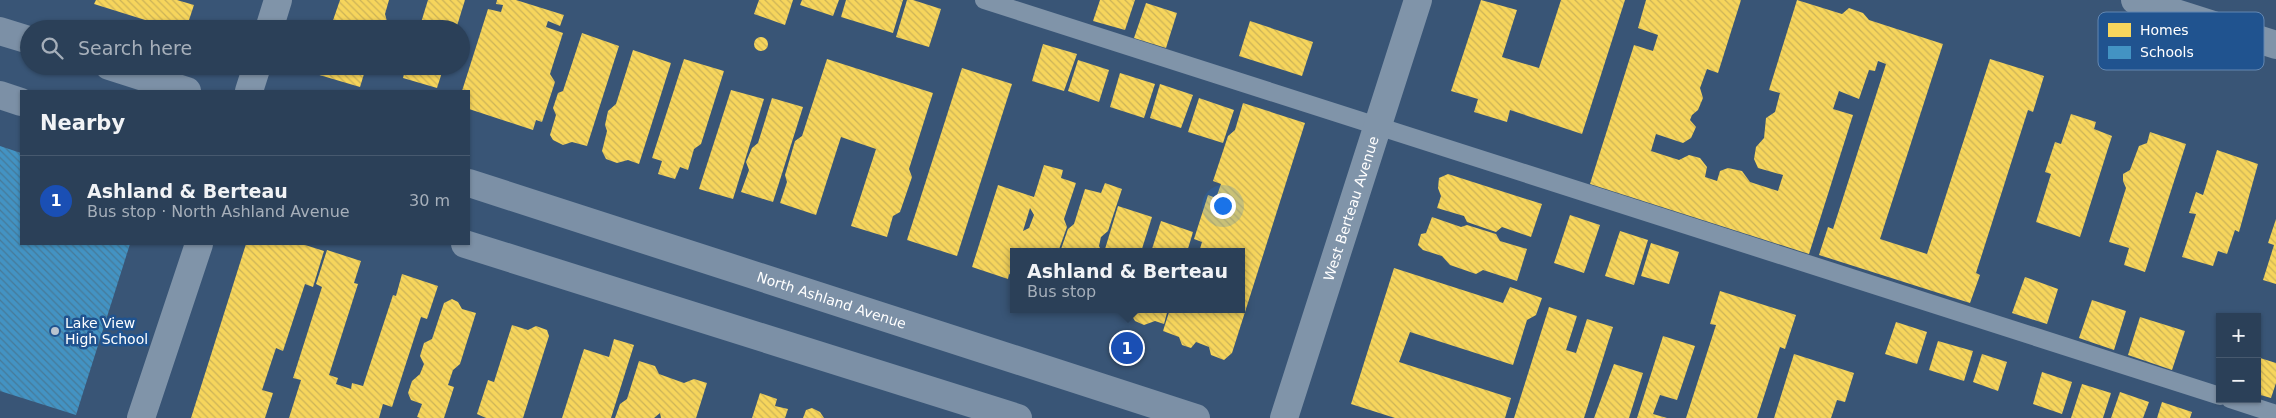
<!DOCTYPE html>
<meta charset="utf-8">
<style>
body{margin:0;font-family:"DejaVu Sans",sans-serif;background:#374b61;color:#f1f3f6}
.controls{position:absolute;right:15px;bottom:15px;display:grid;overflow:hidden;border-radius:0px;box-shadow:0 1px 4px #0004}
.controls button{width:45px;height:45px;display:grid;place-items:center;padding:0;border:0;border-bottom:1px solid #47596e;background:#2b4058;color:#f1f3f6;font:25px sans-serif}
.you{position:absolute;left:1222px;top:205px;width:18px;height:18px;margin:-12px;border:4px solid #fff;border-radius:50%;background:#1a73e8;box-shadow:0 0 0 8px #1a73e833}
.badge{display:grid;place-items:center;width:32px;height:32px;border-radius:50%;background:#bca0f2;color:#fff;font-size:16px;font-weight:700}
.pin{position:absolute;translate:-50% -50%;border:2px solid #fff;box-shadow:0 1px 5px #0006}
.popup{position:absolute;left:1010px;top:248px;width:235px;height:65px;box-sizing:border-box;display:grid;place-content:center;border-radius:0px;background:#2b4058;filter:drop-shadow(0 1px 4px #0005);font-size:16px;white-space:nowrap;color:#a6afba}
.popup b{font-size:19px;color:#f1f3f6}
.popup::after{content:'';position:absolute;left:50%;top:100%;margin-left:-10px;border:10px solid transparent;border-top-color:#2b4058}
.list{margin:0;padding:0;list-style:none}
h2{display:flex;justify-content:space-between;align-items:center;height:65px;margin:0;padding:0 20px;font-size:21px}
h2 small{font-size:16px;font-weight:400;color:#a6afba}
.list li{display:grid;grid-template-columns:32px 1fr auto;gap:15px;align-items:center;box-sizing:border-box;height:90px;padding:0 20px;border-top:1px solid #47596e}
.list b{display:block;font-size:19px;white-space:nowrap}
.list p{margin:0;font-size:16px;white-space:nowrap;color:#a6afba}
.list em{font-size:16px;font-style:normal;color:#a6afba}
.icon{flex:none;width:28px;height:28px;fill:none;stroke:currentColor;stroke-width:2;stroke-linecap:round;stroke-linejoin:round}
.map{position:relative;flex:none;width:2276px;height:418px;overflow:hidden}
.search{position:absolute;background:#2b4058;box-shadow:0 1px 4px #0004;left:20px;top:20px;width:450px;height:55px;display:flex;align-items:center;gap:12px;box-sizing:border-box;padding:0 18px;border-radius:28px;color:#a6afba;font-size:19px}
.panel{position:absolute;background:#2b4058;box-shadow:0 1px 4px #0004;left:20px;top:90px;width:450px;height:155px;border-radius:0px}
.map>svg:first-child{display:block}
</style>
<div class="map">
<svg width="2276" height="418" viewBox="0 0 2276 418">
<defs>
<pattern id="homes-back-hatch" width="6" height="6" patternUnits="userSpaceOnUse" patternTransform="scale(1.25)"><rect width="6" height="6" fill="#f6d55c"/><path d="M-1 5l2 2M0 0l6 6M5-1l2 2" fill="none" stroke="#ccb358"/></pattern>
<pattern id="schools-back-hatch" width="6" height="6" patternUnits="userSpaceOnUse" patternTransform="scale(1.25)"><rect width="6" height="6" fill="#4393c3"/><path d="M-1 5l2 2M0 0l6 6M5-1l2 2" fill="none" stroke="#467a99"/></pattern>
</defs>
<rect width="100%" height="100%" fill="#395576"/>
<g fill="url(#homes-back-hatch)" fill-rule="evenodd">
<path d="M96 0H177L194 5 188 23 193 29H174L94 4Z"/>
<path d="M340 0H389L385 14 388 25 386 29H330Z"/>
<path d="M428 0H465L456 29H419Z"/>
<path d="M497 0H516L564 15 560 26 548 21 546 27 563 33 550 74 555 82 542 122 536 120 533 130 469 109V91H462L488 9 501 12 503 5 496 4Z"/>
<path d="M759 0H793L785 25 754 14Z"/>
<path d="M802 0H839L833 16 800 5Z"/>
<path d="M846 0H903L893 33 841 17Z"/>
<path d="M907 0H913L941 9 929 47 896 37Z"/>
<path d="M1100 0H1135L1125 30 1093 21Z"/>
<path d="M1481 0 1517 10 1502 57 1539 68 1561 0H1625L1582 134 1510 110 1507 122 1474 112 1478 99 1451 91Z"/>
<path d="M1646 0H1741L1718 73 1707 69 1700 88 1703 98 1698 110 1692 115 1690 120 1696 127 1691 138 1683 143 1656 134 1651 151 1679 160 1689 155 1700 158 1707 167 1705 177 1717 181 1720 171 1728 168 1742 171 1750 182 1778 191 1783 175 1758 168 1754 159 1756 147 1764 138 1766 118 1775 112 1780 93 1769 90 1797 0 1842 14 1849 8 1863 13 1869 20 1943 44 1880 239 1927 254 1990 59 2044 76 2033 112 2028 110 1976 273 1980 275 1970 303 1819 255 1828 227 1833 229 1886 64 1878 61 1875 71 1869 70 1859 99 1839 91 1833 109 1853 115 1809 254 1590 184 1634 45 1653 51 1658 35 1638 28Z"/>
<path d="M1146 3 1177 13 1166 48 1134 38Z"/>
<path d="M1250 21 1313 42 1302 76 1239 56Z"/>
<path d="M582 33 619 46 587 146 572 142 563 145 553 140 550 135 556 115 553 108 558 93 563 91Z"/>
<circle cx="761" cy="44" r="7"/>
<path d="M1043 44 1077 54 1064 91 1032 81Z"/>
<path d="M633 50 671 63 639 164 628 160 617 163 606 159 602 151 607 131 605 125 608 111 616 104Z"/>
<path d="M684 59 724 71 701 144 694 149 688 170 680 167 675 179 658 174 662 161 652 158Z"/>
<path d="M827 59 933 93 909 169 912 177 900 212 893 216 887 237 851 226 876 149 841 137 816 215 780 203 787 182 785 175 795 141 802 136Z"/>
<path d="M1078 60 1109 70 1099 102 1068 91Z"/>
<path d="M318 66H373L364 74 360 87 316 74Z"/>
<path d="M406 66H444L437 88 403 78Z"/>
<path d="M962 68 1012 84 957 256 907 240Z"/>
<path d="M1120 73 1155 84 1144 118 1110 107Z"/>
<path d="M1160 84 1193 95 1181 128 1150 118Z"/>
<path d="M731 90 764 99 733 199 699 189Z"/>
<path d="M772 98 803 107 773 202 741 192 749 170 746 162 752 148 758 143Z"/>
<path d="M1199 98 1234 110 1223 143 1188 132Z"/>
<path d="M1243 103 1305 123 1232 353 1224 360 1211 355 1209 347 1196 342 1191 348 1182 345 1179 337 1163 331 1170 309H1241V252H1199L1202 242 1194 239 1208 195 1216 198 1221 184 1213 181 1228 136 1235 130Z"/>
<path d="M2071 114 2096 122 2094 129 2112 136 2080 237 2036 222 2051 174 2045 172 2055 142 2061 144Z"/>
<path d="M2150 132 2186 144 2145 272 2124 265 2129 248 2109 242 2126 188 2123 181V174L2130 170 2139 146 2147 143Z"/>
<path d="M2217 150 2258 164 2239 232 2235 230 2227 254 2218 251 2213 266 2182 257 2196 214 2189 213 2196 192 2203 195Z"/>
<path d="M1044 165 1063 170 1061 178 1076 183 1064 219 1067 227 1058 252H1013V276L1009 274 1008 279 972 267 998 185 1034 197ZM1030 208 1034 215 1029 228 1023 231Z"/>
<path d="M1448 174 1542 204 1531 237 1502 227 1496 232 1467 222 1464 216 1437 208 1441 196 1438 188 1439 178Z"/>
<path d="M1105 183 1122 189 1108 231 1101 237 1099 246 1102 252H1060L1068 229 1074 224 1085 189 1101 193Z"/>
<path d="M1118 206 1152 217 1141 252H1114L1105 249Z"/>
<path d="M1570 215 1600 225 1584 273 1554 263Z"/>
<path d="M1432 217 1461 227 1467 225 1496 234 1500 241 1527 249 1517 281 1483 270 1476 274 1450 265 1442 256 1423 250 1418 245 1421 234 1426 233Z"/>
<path d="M2276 219V284L2263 280 2274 245 2268 243Z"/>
<path d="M1161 221 1193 232 1187 252H1151Z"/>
<path d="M1620 231 1648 240 1634 285 1605 276Z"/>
<path d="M1651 243 1679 252 1669 284 1641 276Z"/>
<path d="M246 244H302L324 251 313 287 305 284 283 351 276 348 262 390 273 393 265 418H191Z"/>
<path d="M327 250 361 261 354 283 358 284 329 375 338 378 336 384 351 389 352 383 363 386 393 295 396 296 402 274 438 286 427 319 421 317 392 407 383 404 379 418H289L301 380 293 378 322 287 316 284Z"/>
<path d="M1394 268 1503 303 1510 287 1542 298 1536 315 1527 320 1513 365 1410 332 1399 362 1511 398 1505 418H1395L1351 404Z"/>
<path d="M2025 277 2058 289 2047 324 2012 313Z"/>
<path d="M1720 291 1796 315 1785 349 1780 347 1757 418H1686L1716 325 1710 324Z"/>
<path d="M452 299 458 302 462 309 476 313 460 364 453 370 448 385 454 387 444 418H420L417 417 422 404 411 400 408 393 412 381 420 374 424 364 420 356 424 343 432 339 444 303Z"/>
<path d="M2092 300 2126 311 2114 350 2079 338Z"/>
<path d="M1549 307 1577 316 1566 350 1576 353 1587 319 1613 327 1584 418H1514Z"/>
<path d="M1134 309H1168L1164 324 1155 321 1144 325 1135 321 1132 316Z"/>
<path d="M2140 317 2185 331 2172 370 2128 355Z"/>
<path d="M1896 322 1927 332 1917 364 1885 354Z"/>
<path d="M512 325 528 330 536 326 547 330 549 336 523 418H486L477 414 488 380 494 382Z"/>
<path d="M1663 336 1695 346 1677 400 1660 395 1653 414 1667 418H1637Z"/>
<path d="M614 339 634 345 611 418H562L584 349 609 357Z"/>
<path d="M1938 341 1973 351 1964 381 1929 370Z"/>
<path d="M1794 354 1854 373 1845 402 1837 400 1831 418H1774Z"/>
<path d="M1982 354 2007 362 1998 391 1973 382Z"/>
<path d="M2257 357 2276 363V383L2271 398 2257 394Z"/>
<path d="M639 361 655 366 659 374 684 383 694 379 707 383 696 418H661L660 413 654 418H615L620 404 627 399Z"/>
<path d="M1614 364 1643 373 1629 418H1594Z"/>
<path d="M2042 372 2072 382 2062 414 2033 404Z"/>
<path d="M2082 384 2111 393 2103 418H2071Z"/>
<path d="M2120 392 2149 402 2143 418H2111Z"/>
<path d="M760 393 777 399 775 406 788 409 785 418H752Z"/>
<path d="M2162 402 2192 412 2190 418H2157Z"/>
<path d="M812 408 820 412 824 418H803L806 410Z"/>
</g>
<path fill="url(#schools-back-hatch)" d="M0 146 21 153V244H130L76 415 0 391Z"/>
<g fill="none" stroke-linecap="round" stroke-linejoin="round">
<g stroke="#8094a9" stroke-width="18">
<path d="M984 0 2220 396"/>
<path d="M2230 399 2276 414"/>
</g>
<g stroke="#8094a9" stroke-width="28">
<path d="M2135 0 2276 45"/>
<path d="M269 29 278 0"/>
<path d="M249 91 257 66"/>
<path d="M141 418 199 244"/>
<path id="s1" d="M1284 418 1418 0"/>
</g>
<g stroke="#7c90a6" stroke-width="28">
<path d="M0 31 29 40"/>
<path d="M109 66 187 91"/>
<path d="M0 95 21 102"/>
<path id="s2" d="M469 183 1196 418"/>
<path d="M465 244 1018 418"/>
</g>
</g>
<circle fill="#bac4cf" stroke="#20538f" stroke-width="2" cx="55" cy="331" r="5"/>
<g text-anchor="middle" stroke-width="5" stroke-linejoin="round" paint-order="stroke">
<g font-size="14" fill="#fff" stroke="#20538f">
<text dy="5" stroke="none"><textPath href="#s1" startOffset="220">West Berteau Avenue</textPath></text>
<text dy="5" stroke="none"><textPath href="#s2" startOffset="381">North Ashland Avenue</textPath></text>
</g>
<g font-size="14" fill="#fff" stroke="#20538f" text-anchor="start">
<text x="65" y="328">Lake View<tspan x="65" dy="16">High School</tspan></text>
</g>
</g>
<rect x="2098" y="12" width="166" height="58" rx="8" fill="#20538f" stroke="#6387b1" stroke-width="1"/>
<rect x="2108" y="23" width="23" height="14" fill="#f6d55c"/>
<rect x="2108" y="46" width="23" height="13" fill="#4393c3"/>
<g font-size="14" fill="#fff">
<text x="2140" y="35">Homes</text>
<text x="2140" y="57">Schools</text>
</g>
</svg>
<div class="controls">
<button>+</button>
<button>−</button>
</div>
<div class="you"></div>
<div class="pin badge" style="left:1127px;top:348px;background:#1a4fb4">1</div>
<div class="popup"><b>Ashland &amp; Berteau</b>Bus stop</div>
<div class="search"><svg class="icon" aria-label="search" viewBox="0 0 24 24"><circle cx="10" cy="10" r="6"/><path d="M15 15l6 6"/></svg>Search here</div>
<section class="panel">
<h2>Nearby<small></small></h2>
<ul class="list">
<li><span class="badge" style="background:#1a4fb4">1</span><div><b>Ashland &amp; Berteau</b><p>Bus stop · North Ashland Avenue</p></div><em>30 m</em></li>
</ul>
</section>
</div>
